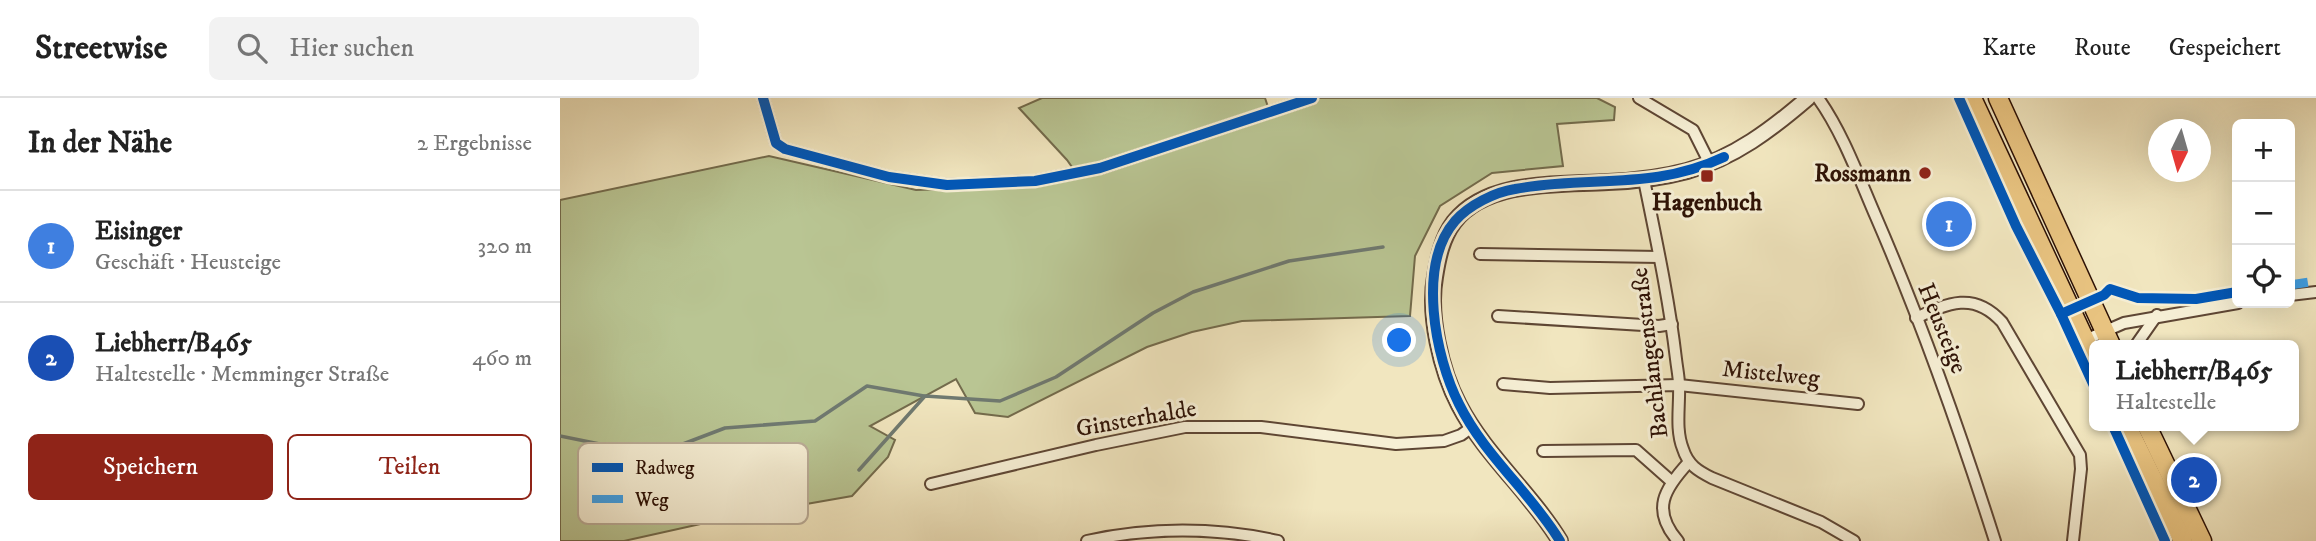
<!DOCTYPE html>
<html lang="de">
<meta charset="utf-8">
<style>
body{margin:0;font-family:"IM FELL DW Pica",serif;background:#f2f2f2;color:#222}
.controls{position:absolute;right:21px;top:21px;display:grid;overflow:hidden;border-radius:10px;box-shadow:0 7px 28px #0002}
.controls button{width:63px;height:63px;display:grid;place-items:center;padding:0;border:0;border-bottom:2px solid #e0e0e0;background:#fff;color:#222;font:35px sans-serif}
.compass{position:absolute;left:1588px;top:21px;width:63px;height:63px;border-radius:50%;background:#fff;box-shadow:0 7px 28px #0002;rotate:185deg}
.you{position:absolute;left:840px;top:243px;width:24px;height:24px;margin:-18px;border:5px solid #fff;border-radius:50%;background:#1a73e8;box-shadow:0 0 0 10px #1a73e833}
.badge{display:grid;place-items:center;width:46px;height:46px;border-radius:50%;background:#8f2418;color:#fff;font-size:23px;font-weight:700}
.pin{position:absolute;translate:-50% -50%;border:4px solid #fff;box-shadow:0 2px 7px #0006}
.popup{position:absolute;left:1529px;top:242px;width:210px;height:91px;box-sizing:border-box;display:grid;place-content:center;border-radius:10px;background:#fff;filter:drop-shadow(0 2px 5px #0005);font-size:23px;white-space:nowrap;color:#767676}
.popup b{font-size:26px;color:#222}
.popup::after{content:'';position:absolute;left:50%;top:100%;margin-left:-14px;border:14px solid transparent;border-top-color:#fff}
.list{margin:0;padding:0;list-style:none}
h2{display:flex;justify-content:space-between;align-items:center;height:91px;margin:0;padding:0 28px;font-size:30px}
h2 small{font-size:23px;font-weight:400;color:#767676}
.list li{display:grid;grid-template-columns:46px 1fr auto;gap:21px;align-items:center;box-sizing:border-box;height:112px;padding:0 28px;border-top:2px solid #e0e0e0}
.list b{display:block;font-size:26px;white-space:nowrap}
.list p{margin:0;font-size:23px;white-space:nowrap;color:#767676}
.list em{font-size:23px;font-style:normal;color:#767676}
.actions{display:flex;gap:14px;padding:21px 28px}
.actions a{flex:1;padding:16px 0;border:2px solid #8f2418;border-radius:10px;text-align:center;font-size:24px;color:#8f2418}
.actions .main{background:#8f2418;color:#fff}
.icon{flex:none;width:38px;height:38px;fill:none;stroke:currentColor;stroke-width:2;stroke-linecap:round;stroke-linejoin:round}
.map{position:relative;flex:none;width:1756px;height:443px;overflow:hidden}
header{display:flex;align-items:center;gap:42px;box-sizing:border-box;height:98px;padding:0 35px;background:#fff;border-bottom:2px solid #e0e0e0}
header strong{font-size:33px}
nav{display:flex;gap:38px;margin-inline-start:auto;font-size:24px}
.search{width:490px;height:63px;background:#f2f2f2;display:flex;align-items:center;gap:18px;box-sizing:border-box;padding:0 24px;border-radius:10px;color:#767676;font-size:26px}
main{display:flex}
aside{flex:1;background:#fff}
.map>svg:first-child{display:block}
</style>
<header>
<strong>Streetwise</strong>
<div class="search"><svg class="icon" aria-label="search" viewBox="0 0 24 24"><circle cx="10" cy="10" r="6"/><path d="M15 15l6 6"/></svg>Hier suchen</div>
<nav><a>Karte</a><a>Route</a><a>Gespeichert</a></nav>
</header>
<main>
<aside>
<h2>In der Nähe<small>2 Ergebnisse</small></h2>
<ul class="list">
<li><span class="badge" style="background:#3f7fe0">1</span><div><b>Eisinger</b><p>Geschäft · Heusteige</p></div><em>320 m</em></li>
<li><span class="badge" style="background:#1a4fb4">2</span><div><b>Liebherr/B465</b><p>Haltestelle · Memminger Straße</p></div><em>460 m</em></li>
</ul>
<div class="actions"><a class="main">Speichern</a><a>Teilen</a></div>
</aside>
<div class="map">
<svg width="1756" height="443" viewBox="0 0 1756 443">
<rect width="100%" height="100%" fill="#f1e6bf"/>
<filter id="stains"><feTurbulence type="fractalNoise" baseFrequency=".00286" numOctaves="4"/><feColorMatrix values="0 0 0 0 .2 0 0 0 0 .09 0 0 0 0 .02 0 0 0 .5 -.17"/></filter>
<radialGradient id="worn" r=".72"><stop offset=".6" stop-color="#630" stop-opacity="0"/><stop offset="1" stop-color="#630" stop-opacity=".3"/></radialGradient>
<path fill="#b9c593" stroke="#736b4c" stroke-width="2" d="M482 0H705L708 9 736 0H1037L1055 9 1054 22 997 26 1003 68 932 75 880 108 855 158 850 218 682 223 632 234 587 249 448 319 415 315 396 281 310 328 335 342 328 359 292 398 172 419 64 443H0V102L209 58 356 92 477 88 519 79 507 62 459 10Z"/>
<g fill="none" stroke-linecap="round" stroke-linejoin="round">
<g stroke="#6f7970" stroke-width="3.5">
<path d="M0 338 94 357 165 330 255 323 307 288 364 298"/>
<path d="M299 372 365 298 440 303 496 279 593 215 633 194 729 163 823 149"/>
</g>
<defs>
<g id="minor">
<path d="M203 0 216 45 225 51 329 79 387 87 475 83 540 70 752 0"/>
<path d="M1079 0 1133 32 1150 66"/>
<path d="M1258 0C1283 35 1299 80 1316 119 1362 225 1400 333 1435 443"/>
<path d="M1084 82C1096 141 1109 201 1116 261 1117 270 1119 279 1119 287 1120 308 1115 331 1123 351 1128 367 1138 373 1152 380L1261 424 1294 443"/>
<path d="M920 156 1099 159"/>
<path d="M1730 197 1756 194"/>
<path d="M938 218 1099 228 1112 226"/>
<path d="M1356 220C1388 205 1414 193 1442 224L1520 357 1521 371 1513 443"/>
<path d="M1525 242 1564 225 1678 205"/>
<path d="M1576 247 1597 217"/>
<path d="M943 286 990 290 1119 287 1298 306"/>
<path d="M983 353 1076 352 1111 383"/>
<path d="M371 386 536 347 625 329H701L836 346 884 343 901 337 912 329"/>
<path d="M527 443C589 429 656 429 718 443"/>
<path d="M1118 443C1091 412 1104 391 1129 364"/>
</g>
<path id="tertiary" d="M1000 443C971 395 925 357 899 307 881 273 868 217 875 179 878 160 882 140 894 124 927 81 1001 87 1048 84 1075 83 1101 80 1127 73 1174 60 1212 31 1248 0"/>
<g id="primary">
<path d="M1412 0 1534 261"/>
<path d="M1438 0 1551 247"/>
<path d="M1567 328 1623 443"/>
<path d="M1587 328 1642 443"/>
</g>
</defs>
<use href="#minor" stroke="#5e4634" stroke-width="14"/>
<use href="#tertiary" stroke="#5e4634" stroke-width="18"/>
<use href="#primary" stroke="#2d1105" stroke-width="21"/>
<use href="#minor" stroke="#f6efd5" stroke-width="10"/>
<use href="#tertiary" stroke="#f6efd5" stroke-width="14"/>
<use href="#primary" stroke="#e8c380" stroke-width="18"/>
<path stroke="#3ea1e9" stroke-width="9" stroke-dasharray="18 9" stroke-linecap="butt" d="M1730 187 1756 183"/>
<defs>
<g id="cycleway">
<path d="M203 0 216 45 225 51 329 79 387 87 475 83 540 70 752 0"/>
<path d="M1399 0 1456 128 1501 216 1534 288"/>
<path d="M1501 216 1544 197 1550 191 1578 200 1636 201 1677 194"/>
<path d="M1553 328 1605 443"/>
<path d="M1000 443C971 395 924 357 899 306 875 259 857 167 895 123 909 107 935 94 955 91 1029 77 1092 93 1164 59"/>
</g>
</defs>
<use href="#cycleway" stroke="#f6efd5" stroke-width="15"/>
<use href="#cycleway" stroke="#0057b8" stroke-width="10"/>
</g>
<g fill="#8f2418" stroke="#f6efd5" stroke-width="2.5">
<circle cx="1365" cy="75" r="7"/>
<rect x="1140" y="71" width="14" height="14" rx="3.5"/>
</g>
<g text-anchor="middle" stroke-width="6" stroke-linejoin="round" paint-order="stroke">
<g font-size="24" font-weight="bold" fill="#2d1105" stroke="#f6efd5" text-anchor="end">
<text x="1351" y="83">Rossmann</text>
<text x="1147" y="112" text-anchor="middle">Hagenbuch</text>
</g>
<g font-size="24" fill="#2d1105" stroke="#f6efd5">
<text transform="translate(1383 230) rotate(68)" y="8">Heusteige</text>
<text transform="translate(1089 255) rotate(-97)" y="8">Bachlangenstraße</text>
<text transform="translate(1211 275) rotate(6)" y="8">Mistelweg</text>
<text transform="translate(576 320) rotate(-10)" y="8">Ginsterhalde</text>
</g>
</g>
<rect x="18" y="345" width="230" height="81" rx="10" fill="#f6efd5" stroke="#baac97" stroke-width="2"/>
<rect x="32" y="365" width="31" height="9" fill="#0057b8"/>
<rect x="32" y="397" width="31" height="8" fill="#3ea1e9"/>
<g font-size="19" fill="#2d1105">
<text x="75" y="376">Radweg</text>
<text x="75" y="408">Weg</text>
</g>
<rect width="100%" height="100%" filter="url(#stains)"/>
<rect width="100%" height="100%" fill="url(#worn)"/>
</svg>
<div class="controls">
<button>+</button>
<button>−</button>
<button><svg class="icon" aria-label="locate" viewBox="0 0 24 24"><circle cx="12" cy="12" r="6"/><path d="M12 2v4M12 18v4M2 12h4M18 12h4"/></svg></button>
</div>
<svg class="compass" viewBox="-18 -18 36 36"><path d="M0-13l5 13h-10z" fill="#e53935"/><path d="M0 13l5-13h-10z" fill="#767676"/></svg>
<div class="you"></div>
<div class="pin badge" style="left:1389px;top:126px;background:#3f7fe0">1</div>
<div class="pin badge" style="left:1634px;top:382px;background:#1a4fb4">2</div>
<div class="popup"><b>Liebherr/B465</b>Haltestelle</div>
</div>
</main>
